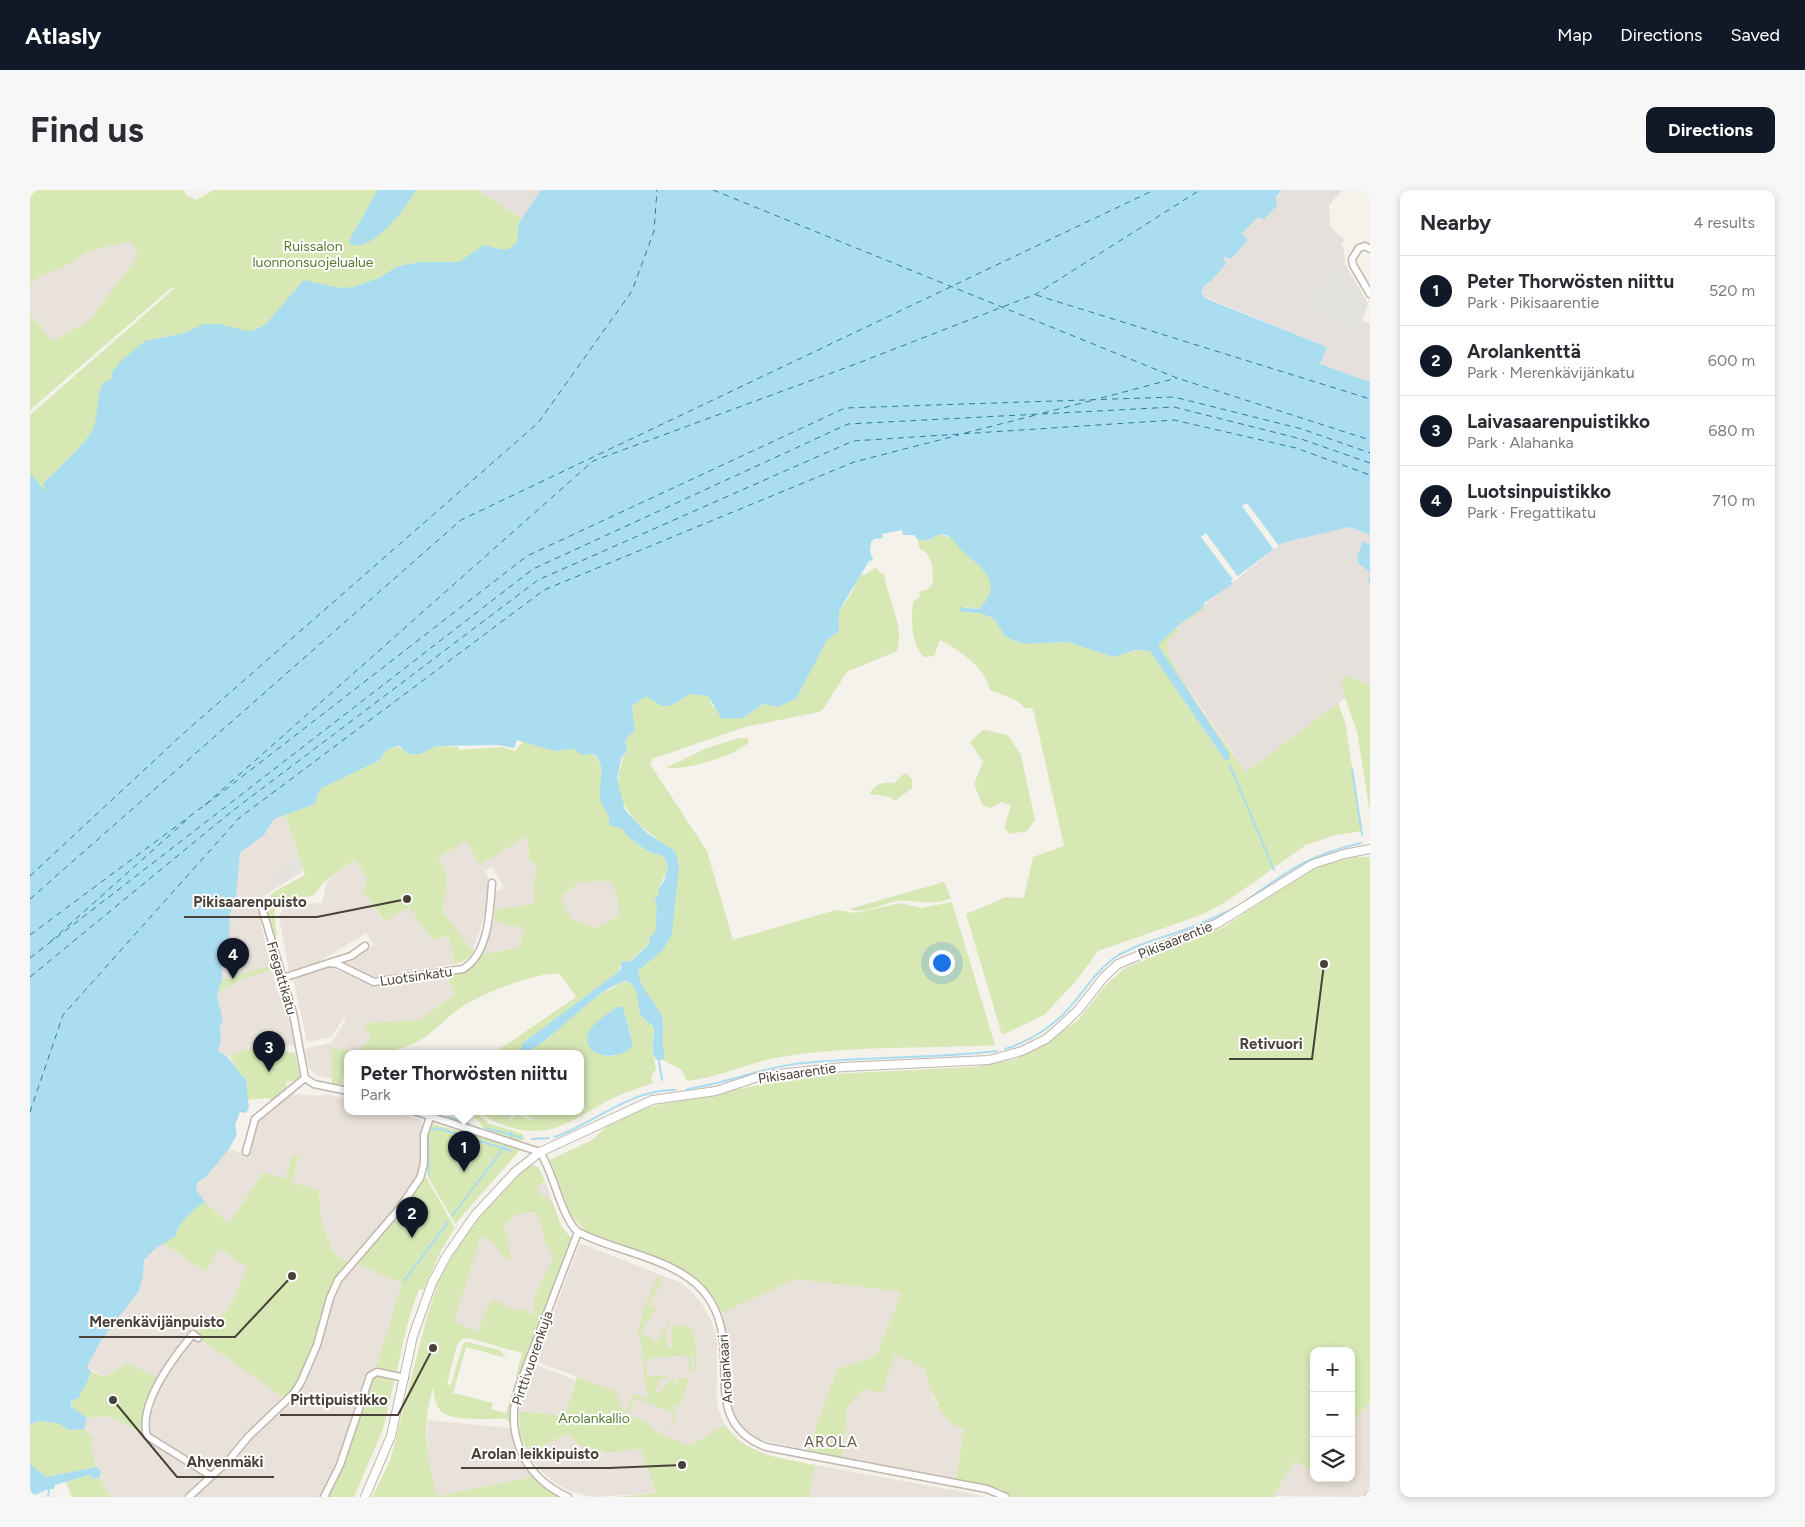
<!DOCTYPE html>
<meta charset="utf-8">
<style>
body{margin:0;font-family:Figtree,sans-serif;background:#f7f7f7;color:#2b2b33}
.controls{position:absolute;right:15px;bottom:15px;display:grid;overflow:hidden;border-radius:10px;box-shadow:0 2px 8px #0003}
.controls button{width:45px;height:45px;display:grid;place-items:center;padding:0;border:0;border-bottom:1px solid #e1e1e2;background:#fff;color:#2b2b33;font:25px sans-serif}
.you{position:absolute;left:911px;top:772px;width:18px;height:18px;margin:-12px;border:4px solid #fff;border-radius:50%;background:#1a73e8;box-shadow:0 0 0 8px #1a73e833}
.badge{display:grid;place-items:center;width:32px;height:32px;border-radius:50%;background:#111827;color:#fff;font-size:16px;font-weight:700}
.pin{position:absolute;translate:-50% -41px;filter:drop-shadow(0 1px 2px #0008)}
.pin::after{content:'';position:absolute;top:26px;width:18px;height:15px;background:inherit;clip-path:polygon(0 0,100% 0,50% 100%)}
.popup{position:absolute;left:314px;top:860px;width:240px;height:65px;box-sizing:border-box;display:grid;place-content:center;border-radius:10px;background:#fff;filter:drop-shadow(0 1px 4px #0005);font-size:16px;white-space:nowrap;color:#7c7c81}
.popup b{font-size:19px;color:#2b2b33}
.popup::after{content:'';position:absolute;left:50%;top:100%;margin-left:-10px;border:10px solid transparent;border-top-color:#fff}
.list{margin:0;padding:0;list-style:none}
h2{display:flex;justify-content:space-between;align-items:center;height:65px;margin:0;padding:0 20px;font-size:21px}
h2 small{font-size:16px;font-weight:400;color:#7c7c81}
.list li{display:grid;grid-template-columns:32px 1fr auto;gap:15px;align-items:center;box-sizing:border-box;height:70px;padding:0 20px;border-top:1px solid #e1e1e2}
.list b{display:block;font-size:19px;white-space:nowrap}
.list p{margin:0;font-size:16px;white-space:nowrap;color:#7c7c81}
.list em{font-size:16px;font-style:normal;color:#7c7c81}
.icon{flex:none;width:28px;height:28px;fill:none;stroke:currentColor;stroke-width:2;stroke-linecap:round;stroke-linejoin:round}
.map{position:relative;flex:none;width:1340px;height:1307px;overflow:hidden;border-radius:10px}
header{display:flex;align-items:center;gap:30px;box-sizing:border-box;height:70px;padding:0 25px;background:#111827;color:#fff}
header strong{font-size:24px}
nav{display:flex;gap:28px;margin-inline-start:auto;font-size:18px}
.intro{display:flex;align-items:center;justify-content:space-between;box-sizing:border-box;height:120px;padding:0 30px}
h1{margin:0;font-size:35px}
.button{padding:12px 22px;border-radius:10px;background:#111827;color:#fff;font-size:18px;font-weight:700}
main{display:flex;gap:30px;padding:0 30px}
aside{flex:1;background:#fff;border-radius:10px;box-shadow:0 2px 8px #0003}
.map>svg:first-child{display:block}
</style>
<header>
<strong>Atlasly</strong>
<nav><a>Map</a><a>Directions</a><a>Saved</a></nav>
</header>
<div class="intro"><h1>Find us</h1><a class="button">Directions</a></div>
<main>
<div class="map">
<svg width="1340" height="1307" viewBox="0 0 1340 1307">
<rect width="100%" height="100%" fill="#f5f1eb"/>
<g fill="#e9e2da">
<path d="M101 51 108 66 59 131 22 151 0 123V95L9 87 37 75 58 62Z"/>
<path d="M255 625 273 681 231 708 229 720 233 734 231 735 241 775 192 790V763L199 751 200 723 206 707 210 663 234 645 244 629Z"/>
<path d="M495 647 498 651 499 669 507 678 503 693 505 713 465 720 466 702 474 697 462 677 454 681 459 689 455 723 443 761 413 722 417 685 407 669 436 651 450 674Z"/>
<path d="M325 669 337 689 332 704 340 709 353 732 379 717 402 750 418 746 425 774 345 789 315 776 314 773 344 755 336 743 286 774 259 781 249 727 254 718 269 714 292 713 297 691Z"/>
<path d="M580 691 587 706 589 726 566 738 541 729 530 707 550 692Z"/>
<path d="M464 730 495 740 488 758 452 764Z"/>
<path d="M298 776 344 796 415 783 426 804 389 830 334 833 341 849 327 862 301 858 302 889 289 886 279 879 275 859 301 853 316 830 313 829 301 847 277 852 263 788Z"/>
<path d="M242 780 247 801 258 823 265 855 246 857 243 855 235 856 206 862 200 867H197L188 861 191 852 187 803 213 789Z"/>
<path d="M261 904 289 906 295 904 318 910V921H355L390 930 395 941 390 988 324 1073 373 1093 345 1182 294 1307H81L69 1288 71 1281 66 1277 61 1256 63 1248 54 1239 57 1228 79 1226 116 1246 75 1187 57 1177 71 1150 109 1101 113 1086 114 1070 127 1057 133 1053 176 1082 188 1059 218 1077 198 1120 163 1144 257 1209 304 1063 292 1035 289 1001 262 992 269 967 255 989 233 982 199 1033 175 1012 166 999 167 993 176 987 199 959 218 965 228 929Z"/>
<path d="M515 991 531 1036 541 1048 498 1161 423 1132 454 1035Z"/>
<path d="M550 1053 651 1093 670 1110 684 1137 687 1150V1208L688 1219 695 1235 659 1256 599 1233 585 1201 505 1171Z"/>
<path d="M765 1089 873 1102 846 1166 807 1179 778 1260 728 1249 717 1243 706 1230 700 1213 699 1150 692 1123Z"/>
<path d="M865 1163 894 1178 906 1214 934 1239 926 1289 813 1267 817 1217 834 1199 852 1202Z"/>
<path d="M504 1174 545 1190 534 1226 489 1221 493 1204Z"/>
<path d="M1340 1211V1295L1333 1307 1244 1306 1265 1271 1284 1282V1288H1321V1235Z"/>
<path d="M397 1230 480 1238 487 1263 502 1287 407 1306 398 1272Z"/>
<path d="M538 1243 542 1249 572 1262 611 1259 626 1303 563 1307 540 1301 523 1292 509 1279 498 1264Z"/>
<path d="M785 1275 939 1303 955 1307H779Z"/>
</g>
<g fill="#e5e0dc">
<path d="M447 0H511L493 29Z"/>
<path d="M1252 0H1312L1299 15 1300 37 1315 50 1311 55 1314 58 1315 74 1338 114 1332 130 1340 134V192L1290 174 1297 157 1173 106V96L1193 65 1201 68 1217 50 1212 45 1228 27 1233 30Z"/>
<path d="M1320 337 1340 345V354L1333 351 1340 382V495L1335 493 1216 582 1128 455 1151 433 1252 353Z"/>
</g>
<g fill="#d8e8b5" fill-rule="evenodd">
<path d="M0 0H154L156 5 166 10 184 0H447L514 42 33 309 0 314V225L146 97 140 99 0 220V123L22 151 59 131 108 66 101 51 58 62 37 75 9 87 0 95Z"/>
<path d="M910 344 924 349C940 374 981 385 949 419L936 417 932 422 950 423 963 428 976 447 993 454 1037 452 1084 467 1107 460 1120 461 1194 569 1179 538 1126 457 1138 440 1174 413 1175 419 1146 437 1149 440 1137 452C1133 472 1201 560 1216 582L1308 513 1315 532 1332 641 1305 645 1276 655 1193 714 1168 726 1068 761 1046 791 1014 825 972 845 936 724 976 707 994 708 1003 667 1034 656 1004 522 1001 518H994L988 511 960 500C954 476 930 461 910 450L904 466 894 467C881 455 881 429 883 412L890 407 889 402 898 399 903 393C902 380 904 365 890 359L887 349 898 351Z"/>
<path d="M846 377 850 383H854C857 409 875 435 867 461L817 482 793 519 789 522 715 537 622 569 620 574 677 661 703 750 806 720 826 723 870 713 891 718 922 712 965 855C893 859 817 855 745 868 715 874 688 888 657 891L651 879 633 870C636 864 634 862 633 855 632 846 635 837 632 827 626 811 610 800 608 781L632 761 645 661C616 642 577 615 591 575 593 569 591 566 597 562L595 550 605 540 602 516 616 506 643 515 659 504 678 506 683 517 713 528 733 514 748 517 766 509 797 450 809 441V421L822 403 830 384 835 385Z"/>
<path d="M1315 485 1340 495V623L1327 542 1313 502 1312 488Z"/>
<path d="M953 540 978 545 991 565 1005 630 997 641 980 644 974 638 981 615 971 612 961 618 953 616 944 594 953 572 940 552Z"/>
<path d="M710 548H717L719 552C703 567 658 580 636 578L677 558Z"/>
<path d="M494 551 524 561 546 559 568 567 572 589 570 606 580 627V635L591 638 599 648 619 662 633 666 638 677 628 701 630 705 624 710 627 715C625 724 629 733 626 742 622 755 608 761 601 771L592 772 588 782 493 853 489 863H464L546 807 530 784C506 782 450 804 430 818 417 827 405 841 392 849 370 863 343 863 318 863 318 875 312 884 312 896L302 894 301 858 327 862 341 849 334 833 389 830 426 804 415 783C431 781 443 780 452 764L488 758 495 740 464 730 465 720 505 713 503 693 507 678 499 669 498 651 495 647 450 675 436 651 408 668 417 685 413 722 443 761C440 769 433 772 425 774L418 746 402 750 379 717 354 732 340 709 332 704 337 689 325 669 294 692 284 705 247 716 244 722 247 746 244 750C228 703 234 708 275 685L255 625 285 614 290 599 350 570C360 551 373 557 390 564L407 556 428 557 429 560 472 557 485 561ZM580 691 587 706 589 726 566 738 541 729 530 707 550 692Z"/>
<path d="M875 583 882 589V598L865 611 860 607 839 604C846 593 852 592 864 593Z"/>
<path d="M1322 667H1340V1211L1321 1235V1161H1284V1282L1265 1271 1244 1305 1246 1307H983L971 1299 926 1289 934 1239C910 1232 901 1199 894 1178L865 1164 852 1203 834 1199 817 1217 813 1267 778 1260 807 1179 846 1166 872 1102 765 1089 692 1123 667 1089 655 1081 557 1043 541 1025 520 970 562 950 582 932 614 918 779 885 944 877 986 869 1023 848 1048 830 1076 795 1095 778 1194 737 1268 687 1290 676Z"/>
<path d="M914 692 921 708C904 717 886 709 868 711 853 713 833 725 819 719Z"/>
<path d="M241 775 242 780 213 789 187 803 192 790Z"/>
<path d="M593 792C611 791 607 817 612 827 615 832 621 833 624 838L622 857 626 879 621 887 623 893C608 898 593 903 579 910 544 929 521 950 479 937 467 933 458 930 449 921H481L480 931 486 924 501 930 503 929 487 921H550V863H496L518 849 532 834 566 807ZM587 817 593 818 601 846 586 866H574L564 835Z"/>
<path d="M235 856 236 860 265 863 270 887 267 890 257 892 256 901 243 911 238 908 218 910 216 889 210 884 200 867 206 862Z"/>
<path d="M440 921H445L458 933 493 944 494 950 488 951 457 942Z"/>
<path d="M403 934 489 957 490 960 425 1034 397 985V940Z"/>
<path d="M262 965 269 967 262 992 289 1001 292 1035 304 1063 322 1075 308 1090 280 1173 257 1210 163 1144 198 1120 218 1077 188 1059 176 1082 133 1053 145 1047C151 1030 160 1022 175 1012L199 1033 233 982 255 989Z"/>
<path d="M500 973 509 978 515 991 505 999 523 1013 531 1036 541 1048 488 1190 486 1187 492 1163 438 1148 432 1149 427 1155 417 1194 421 1195 433 1153 438 1152 470 1160 476 1168 436 1157 423 1203 463 1213 461 1219 476 1223 484 1197 480 1216V1234L477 1229C461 1228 420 1233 410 1220 405 1214 404 1205 403 1198 391 1235 397 1270 407 1306L502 1287 528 1307H342L360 1271 398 1123 410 1087 442 1033ZM505 1021 515 1045 514 1052 524 1066 504 1109V1123L499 1124 493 1119C482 1123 475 1115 465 1110 454 1118 452 1129 449 1142L424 1132 450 1048C466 1048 466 1060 476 1069L481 1068 478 1047 473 1037 486 1025Z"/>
<path d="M393 982 425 1038 412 1059 393 1100 389 1099 379 1128 353 1239 324 1307H296L337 1197 345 1182 372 1093 324 1073 369 1019Z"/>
<path d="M629 1085 632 1093 618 1115 623 1119 626 1114 628 1115 611 1142 627 1152 640 1130 636 1146 638 1158 643 1157 641 1143 644 1133 649 1137 654 1134 660 1136 665 1149 667 1181H664V1165L661 1166 662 1180 660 1184 658 1165 616 1169 617 1187 643 1185 629 1190 625 1201 630 1204 638 1191 643 1189 645 1196 649 1193 644 1189 659 1188 649 1217 643 1215V1220H648L641 1238H639L644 1223 605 1208 598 1225 621 1234 620 1238 625 1241 659 1256 695 1235C717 1266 751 1268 785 1275L779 1307H586L626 1303 611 1259C582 1261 558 1270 538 1243L498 1264 490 1243 489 1221 534 1226 547 1187 585 1201 595 1223 603 1204 618 1209 614 1186 613 1161 608 1142 614 1117Z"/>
<path d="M98 1173 131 1189 120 1213 117 1246 79 1226 57 1228 41 1216C43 1203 58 1199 61 1181L75 1187Z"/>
<path d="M8 1231 29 1233 39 1240 54 1239 63 1248 61 1256 66 1277 16 1287 0 1274V1236Z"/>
<path d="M59 1285 64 1289 69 1288 81 1307H42L36 1292Z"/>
</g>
<g fill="#e4e2df">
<path d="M1313 64 1315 74 1338 114 1325 146 1320 140 1265 118Z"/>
<path d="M262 670 263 673 270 670 272 678 247 693 244 685Z"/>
</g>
<g fill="#aaddf0">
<path d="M348 0H386C378 16 339 67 319 53L321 47Z"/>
<path d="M511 0H1252L1246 7 1247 15 1234 30 1228 27 1212 44 1218 50 1201 69 1193 66 1196 74 1181 91 1173 96 1172 103 1175 108 1297 157 1290 174 1340 192V345L1320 337 1252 353 1201 391 1203 394 1174 413 1173 418 1151 433 1128 455 1197 560 1200 566 1198 571 1194 569 1120 461 1106 460 1084 467 1037 452 993 454 976 447 963 428 950 423 932 422 928 417 949 419C974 393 954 379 932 361 926 355 925 349 916 345 908 342 905 348 898 350 895 351 890 349 887 349L884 345 844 349 840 361 843 370 839 371 809 421V441L797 450 766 509 748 517 733 514 713 528 692 529 678 506 659 504 643 515 632 516 616 506 602 516 605 540 595 550 597 562 592 566 587 588 595 620 617 643 645 661 649 676 642 745 632 761 608 781C610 800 626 811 632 827 635 837 632 846 633 855 634 862 636 864 633 870H627C618 860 625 849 624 838 621 833 615 831 612 827 605 816 612 797 596 791 562 799 514 863 489 863L493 853 588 782 591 779V772L601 771 619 754V748C631 741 624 727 627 715L624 710 629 705 628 700 634 691 638 676 633 666 619 662 599 648 591 638 579 635C582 624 569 616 570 605 570 591 574 579 567 566L561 564 552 565 544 559 524 561 487 550 484 558 467 555 407 556 390 564H378L370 556C360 557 354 561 350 570L290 599 285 614 244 629 234 645 210 663 206 707 200 723 199 751 192 763V790L187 805 193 832 190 836 191 852 188 861C203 868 204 879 216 889L219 918 216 923 210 922 205 935 207 944 199 959 176 987 167 993 166 999 175 1012C160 1022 151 1030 145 1047L127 1057 114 1070 113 1086 109 1101 71 1150 57 1177 61 1181C59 1193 52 1198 49 1208L41 1211V1216L57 1228 54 1239 39 1240 28 1233 8 1231 0 1235V283L17 303 13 294C24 282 58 252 63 239 69 224 66 207 73 193L82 189 81 183 92 170 115 151 155 143 174 134H188L218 141 225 140 235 135 274 90 309 98 324 97 349 88 365 78 374 75 391 72H429L454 55 473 60 481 58 487 52 489 33Z"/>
<path d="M1333 351 1340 354V394L1338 390 1340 382 1328 373 1327 367Z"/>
<path d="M587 817H593L603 855C591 874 546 867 560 840 565 831 579 823 587 817Z"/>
<path d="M0 1274 16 1287 66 1277 71 1281 69 1288 64 1289 59 1285 25 1295 24 1299H19L0 1307Z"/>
</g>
<g fill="#f5f1eb">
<path d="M1217 313 1249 356 1244 360 1212 316Z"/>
<path d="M872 340 873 345H884L887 351 881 346 845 352 843 360 846 367 845 372 840 361 841 352 844 349H853L852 344Z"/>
<path d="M1176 343 1209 388 1204 391 1171 347Z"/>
</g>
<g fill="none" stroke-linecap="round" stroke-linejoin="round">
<g stroke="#aaddf0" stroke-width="2">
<path d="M1200 576 1244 680"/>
<path d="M1322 578 1332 645"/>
<path d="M1213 713C1256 682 1278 665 1331 653"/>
<path d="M975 859C1004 850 1027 834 1046 810 1058 795 1068 780 1084 768 1107 753 1137 747 1162 737 1177 731 1192 724 1207 717"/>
<path d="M629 871 632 890"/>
<path d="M657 899C694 894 728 879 765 874 832 866 901 869 967 861"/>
<path d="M396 921 409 924"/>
<path d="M418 927 440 934"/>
<path d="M456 938 492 948"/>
<path d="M402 940 407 938 482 961"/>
<path d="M398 945 399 984"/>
<path d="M481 947V942"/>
<path d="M525 947C564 933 602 899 645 900"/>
<path d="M502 949 519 948"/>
<path d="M422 1026 476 955"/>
<path d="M374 1091 418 1032"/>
<path d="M18 1307 19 1299"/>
</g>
<g stroke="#2d7d9c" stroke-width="1" stroke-dasharray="6 5" stroke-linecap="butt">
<path d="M683 0 1147 188 1340 250"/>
<path d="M1006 105 1340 209"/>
<path d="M1071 208 1147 188"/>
<path d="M1013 223 1064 210"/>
<path d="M935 243 1006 225"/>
<path d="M175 615 563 271 823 175 1006 104 1170 0"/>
<path d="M0 686 155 542 508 233 602 101 624 41 627 0"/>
<path d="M0 709 431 330 1124 0"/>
<path d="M0 745 187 606 497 366 815 218 1144 207 1272 239 1340 263"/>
<path d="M21 751 160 627"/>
<path d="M0 768 503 379 818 234 1144 217 1271 249 1340 273"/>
<path d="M0 787 201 622 508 390 823 251 1144 230 1266 258 1340 285"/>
<path d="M0 922 33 825 209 628 514 400 824 272 929 245"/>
</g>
<defs>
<g id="minor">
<path d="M1340 59 1335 56 1329 58 1322 69 1323 75 1340 104"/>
<path d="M232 718 263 823 275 888"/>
<path d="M302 772 321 766 335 756"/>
<path d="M253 788 299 773 307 774 344 792 433 779C459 764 460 720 462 693"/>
<path d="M275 888 284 894 318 901"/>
<path d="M384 921 510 962C524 983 531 1027 548 1042 586 1062 646 1068 674 1102 719 1156 663 1229 736 1257L957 1299 976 1307"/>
<path d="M216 962 225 929 275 888"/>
<path d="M168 1148 163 1144C143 1168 108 1214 117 1246L181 1286"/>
<path d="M159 1307 199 1270 218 1247 264 1203 271 1192 287 1155 300 1108 308 1090 369 1019 390 988 394 974V945L400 927"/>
<path d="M294 1307 310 1275 340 1186 347 1182 375 1188"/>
<path d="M538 1307C493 1287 474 1242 489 1196L548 1042"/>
</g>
<g id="tertiary">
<path d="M335 1307 361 1246 383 1146 402 1093 417 1065 445 1025 485 982 510 962 622 910 686 901 731 886 813 877 959 870 992 861 1016 849 1030 837 1048 820 1074 787 1088 774 1188 733 1283 674 1314 664 1340 659"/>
<path d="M1339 1307 1340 1305"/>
</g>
</defs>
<use href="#minor" stroke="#c1b7ae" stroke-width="9"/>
<use href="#tertiary" stroke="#c1b7ae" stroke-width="10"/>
<use href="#minor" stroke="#fff" stroke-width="6"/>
<use href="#tertiary" stroke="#fff" stroke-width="8"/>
</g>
<g text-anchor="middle" stroke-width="4" stroke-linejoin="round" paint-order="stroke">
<g font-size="14" fill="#557c2c" stroke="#fff">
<text x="283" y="61">Ruissalon<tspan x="283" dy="16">luonnonsuojelualue</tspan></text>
<text x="564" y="1233">Arolankallio</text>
</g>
<g font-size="14" fill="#4a4139" stroke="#fff">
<text transform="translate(1145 750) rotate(-22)" y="5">Pikisaarentie</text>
<text transform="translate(386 786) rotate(-8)" y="5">Luotsinkatu</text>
<text transform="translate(252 788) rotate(74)" y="5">Fregattikatu</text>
<text transform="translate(767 883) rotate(-8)" y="5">Pikisaarentie</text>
<text transform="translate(502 1168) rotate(-71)" y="5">Pirttivuorenkuja</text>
<text transform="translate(695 1179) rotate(-94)" y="5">Arolankaari</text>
</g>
<g font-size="15" letter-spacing="1" fill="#6c5d50" stroke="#fff">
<text x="801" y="1257">AROLA</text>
</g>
</g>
<path fill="none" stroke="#4a4139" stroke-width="2" d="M377 709L287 727H154M1294 774L1282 869H1199M262 1086L205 1147H49M403 1158L368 1225H250M652 1275L579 1278H431M83 1210L147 1287H244"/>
<g fill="#4a4139" stroke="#fff" stroke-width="2">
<circle cx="377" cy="709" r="5"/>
<circle cx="1294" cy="774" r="5"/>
<circle cx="262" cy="1086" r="5"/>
<circle cx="403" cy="1158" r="5"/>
<circle cx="652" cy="1275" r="5"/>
<circle cx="83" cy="1210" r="5"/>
</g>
<g font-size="15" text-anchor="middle" font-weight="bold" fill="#4a4139" stroke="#fff" stroke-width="4" stroke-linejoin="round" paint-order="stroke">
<text x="220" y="717">Pikisaarenpuisto</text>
<text x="1241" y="859">Retivuori</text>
<text x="127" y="1137">Merenkävijänpuisto</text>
<text x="309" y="1215">Pirttipuistikko</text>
<text x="505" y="1269">Arolan leikkipuisto</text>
<text x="195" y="1277">Ahvenmäki</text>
</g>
</svg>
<div class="controls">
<button>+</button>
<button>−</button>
<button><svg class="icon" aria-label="layers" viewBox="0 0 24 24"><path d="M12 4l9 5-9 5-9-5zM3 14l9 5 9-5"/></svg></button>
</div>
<div class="you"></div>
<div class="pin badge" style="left:434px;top:982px">1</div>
<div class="popup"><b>Peter Thorwösten niittu</b>Park</div>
<div class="pin badge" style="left:382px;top:1048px">2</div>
<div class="pin badge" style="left:239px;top:882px">3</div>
<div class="pin badge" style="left:203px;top:789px">4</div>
</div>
<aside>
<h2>Nearby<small>4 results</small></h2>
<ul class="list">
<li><span class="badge">1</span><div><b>Peter Thorwösten niittu</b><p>Park · Pikisaarentie</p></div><em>520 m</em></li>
<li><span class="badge">2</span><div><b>Arolankenttä</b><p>Park · Merenkävijänkatu</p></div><em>600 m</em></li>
<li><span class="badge">3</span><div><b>Laivasaarenpuistikko</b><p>Park · Alahanka</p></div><em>680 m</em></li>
<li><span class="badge">4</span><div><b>Luotsinpuistikko</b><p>Park · Fregattikatu</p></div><em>710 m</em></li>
</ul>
</aside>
</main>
